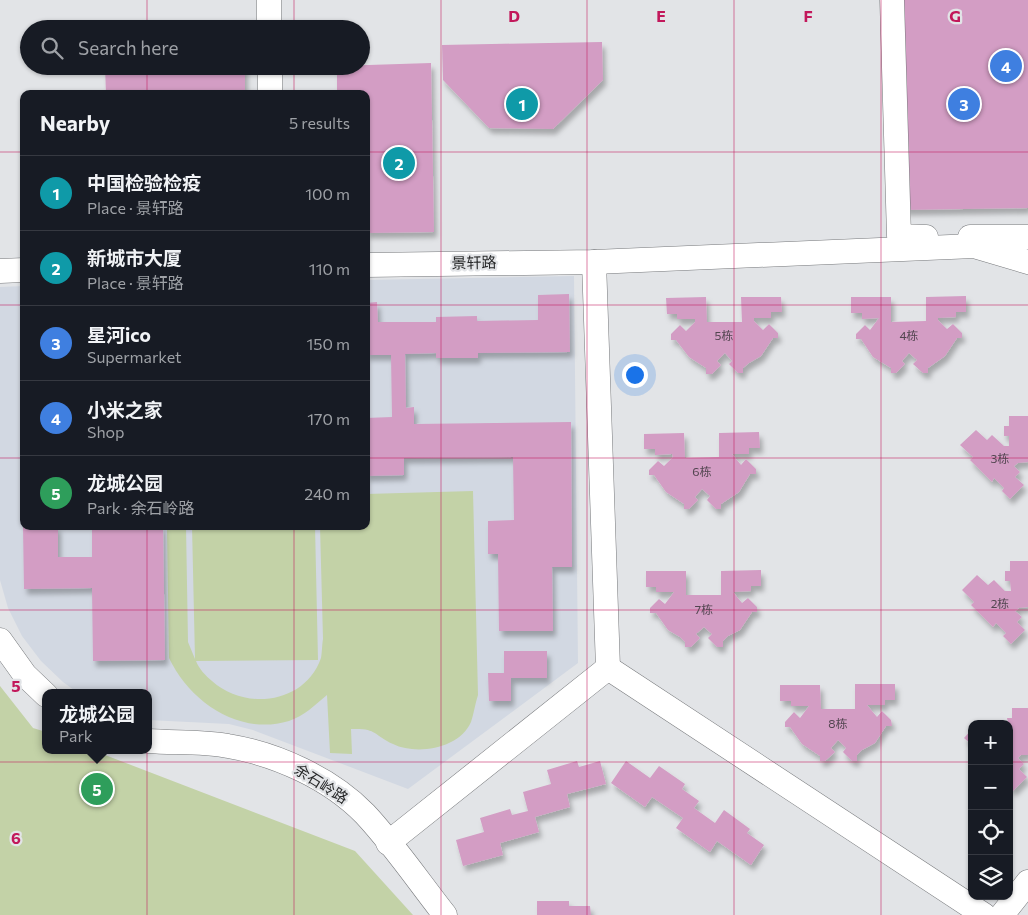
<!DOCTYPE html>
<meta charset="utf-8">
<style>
body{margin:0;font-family:Commissioner,"Noto Sans SC",sans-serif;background:#242831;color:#f1f3f6}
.controls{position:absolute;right:15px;bottom:15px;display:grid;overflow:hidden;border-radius:10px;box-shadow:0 1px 4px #0004}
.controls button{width:45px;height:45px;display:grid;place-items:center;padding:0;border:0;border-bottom:1px solid #363941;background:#171b24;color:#f1f3f6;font:25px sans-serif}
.you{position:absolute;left:634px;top:374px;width:18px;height:18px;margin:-12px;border:4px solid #fff;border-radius:50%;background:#1a73e8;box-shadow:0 0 0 8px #1a73e833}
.badge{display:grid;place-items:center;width:32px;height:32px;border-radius:50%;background:#c4ae8a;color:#fff;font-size:16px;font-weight:700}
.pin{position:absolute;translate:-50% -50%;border:2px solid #fff;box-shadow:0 1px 5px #0006}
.popup{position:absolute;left:42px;top:689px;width:110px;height:65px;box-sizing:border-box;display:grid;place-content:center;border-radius:10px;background:#171b24;filter:drop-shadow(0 1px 4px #0005);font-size:16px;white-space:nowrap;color:#9ea1a6}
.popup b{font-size:19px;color:#f1f3f6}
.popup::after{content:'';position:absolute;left:50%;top:100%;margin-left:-10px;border:10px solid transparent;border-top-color:#171b24}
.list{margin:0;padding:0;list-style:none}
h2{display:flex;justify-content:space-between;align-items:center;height:65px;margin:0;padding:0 20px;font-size:21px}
h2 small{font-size:16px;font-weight:400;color:#9ea1a6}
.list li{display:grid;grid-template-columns:32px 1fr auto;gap:15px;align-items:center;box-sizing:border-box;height:75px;padding:0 20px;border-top:1px solid #363941}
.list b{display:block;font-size:19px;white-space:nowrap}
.list p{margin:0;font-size:16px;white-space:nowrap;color:#9ea1a6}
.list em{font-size:16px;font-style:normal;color:#9ea1a6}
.icon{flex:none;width:28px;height:28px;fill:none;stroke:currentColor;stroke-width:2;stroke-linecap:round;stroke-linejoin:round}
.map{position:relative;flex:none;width:1028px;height:915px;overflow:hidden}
.search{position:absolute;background:#171b24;box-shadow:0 1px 4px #0004;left:20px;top:20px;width:350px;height:55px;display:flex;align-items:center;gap:12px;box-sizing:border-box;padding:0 18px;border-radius:28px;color:#9ea1a6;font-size:19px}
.panel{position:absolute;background:#171b24;box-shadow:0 1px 4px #0004;left:20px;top:90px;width:350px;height:440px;border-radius:10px}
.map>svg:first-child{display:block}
</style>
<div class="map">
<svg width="1028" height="915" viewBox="0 0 1028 915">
<defs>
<filter id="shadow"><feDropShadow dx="3" dy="5.5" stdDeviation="2.5" flood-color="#0004"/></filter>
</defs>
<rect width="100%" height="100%" fill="#e2e4e7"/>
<path fill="#d2d8e2" d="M574 276 578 663 408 789 253 730 229 724 148 720V693H78L63 682 41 661 22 636 8 608 0 580V287L24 286V526H366V280Z"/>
<g fill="#c3d2a7">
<path d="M473 491 478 695C475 704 474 713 471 722 460 748 417 756 393 744 372 734 377 728 351 729L352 754 330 753 327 695C315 705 304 716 289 721 239 736 190 702 169 658L167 526H186L188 642 195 659 192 526H315L318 660 196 661C199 669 206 676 212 681 245 711 305 704 321 658 322 653 322 645 323 639L320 526H366V494Z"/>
<path d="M0 686 33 728 46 732V750H92L355 851 413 915H0Z"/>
</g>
<g fill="#d39dc4" filter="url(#shadow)">
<path d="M898 0H1028V208L903 210Z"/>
<path d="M602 42 603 80 553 129 489 128 443 80 442 45Z"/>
<path d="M431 63 434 232 366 233V94H337V66Z"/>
<path d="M105 66H245V94H106Z"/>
<path d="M569 294 570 352 478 353V358H436V353L405 354 406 408 414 407V424L571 422 572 567H552L553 631H499L498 554H488V521L514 520 513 457 404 458V475L366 476V418L392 417 391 355H366V303L377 302 378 322H436V317L477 316V321L538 320V295Z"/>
<path d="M966 296V312H956V317L938 318V320L947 329 953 324 962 333V338H957L945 356 928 368V373H923L913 364 917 360 909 353 902 361 905 364 896 373H891V368L873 357 861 339H856V334L865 325 870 330 879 318 862 319V313H851V297H891V322L926 321V297Z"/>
<path d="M706 297 707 322H742L741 297H781L782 312H771V318H754V321L763 330 769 324 778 333V338H773L761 356 749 363 743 368V373H738L729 364 732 361 725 353 717 361 721 365 712 374H706V368L689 357 676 340H671V334L680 325 686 331 695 322V319H677V314H667L666 298Z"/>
<path d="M1009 416H1028V462L1018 463 1014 466 1020 472 1015 477 1024 485 1010 499 1002 491 1004 488 994 478 992 482 970 460 973 457 960 445 976 430 987 440 992 435 1004 446H1009V436H1004V426H1009Z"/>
<path d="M759 432 760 448H749V454H732L741 465 746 459 756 469V474H750L739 492 721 504V509H716L707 500 710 496 702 489 695 497 698 500 689 509H684V504L666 492 654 475H649V470L658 461 664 466 673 457 672 454 655 455V449H644V434L684 433 685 458 719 457V433Z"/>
<path d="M23 526H58V557H92V526H163L165 660 93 661 92 588 24 589Z"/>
<path d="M1010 561H1028V607L1019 608 1015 611 1022 617 1017 622 1025 630 1011 644 1003 636 1006 633 996 623 993 627 971 605 974 602 962 590 977 575 988 585 994 580 1005 591H1011L1010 581H1005V571H1010Z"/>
<path d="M761 570V586H751V591L733 592 742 603 748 598 757 607V612H752L740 630 728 636 723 641V647H717L708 638 712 634 704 627 696 634 700 638 691 647H685V642L680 637 668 630 656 613H650V608L659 599 665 604 674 592H656V587H646V571H686V595H721V571Z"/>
<path d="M504 651H547V678H511V701H489L488 673H504Z"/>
<path d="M855 684H895V700H885V705H867L877 717 882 711 891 720 892 726H886L875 743 862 750 857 755V761H852L843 752 846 748 838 740 831 748 835 752 825 761H820V756L802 744 790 727H785V722L794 712 800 718 809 706H791V701H780V685H820L821 709H855Z"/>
<path d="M1012 708H1028V755H1021L1018 758 1024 764 1019 769 1027 777 1013 791 1009 787V739L1013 738 1012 728H1009L1007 718H1012Z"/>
<path d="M972 729V745L964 738Z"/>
<path d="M577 761 579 767 600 761 606 784 567 794 570 807 535 817 539 832 500 843 503 855 463 866 456 840 484 832 480 818 510 809 512 815 528 811 523 792 551 784 547 770Z"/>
<path d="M626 761 650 778 659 766 685 784 682 789 699 801 694 808 715 823 724 810 750 829 747 833 764 845 751 865 717 841 710 852 676 828 683 818 652 797 645 807 611 783Z"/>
<path d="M537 901H569V906H590L591 915H537Z"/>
</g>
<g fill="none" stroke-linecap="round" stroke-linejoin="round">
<defs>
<g id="minor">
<path d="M269 0V29"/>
<path d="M892 0 899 236 926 237"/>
<path d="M270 66V94"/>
<path d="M970 237H1028"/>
<path d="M594 262 608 668"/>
<path d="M366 265 594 262 974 246 1028 262"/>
<path d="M0 271 24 270"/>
<path d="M0 640 25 675 46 695"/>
<path d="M148 741C174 743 202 741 228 746 276 754 330 778 365 814 394 845 419 882 445 915"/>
<path d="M388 843 608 668 984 915"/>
<path d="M1002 915 1028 882"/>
</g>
</defs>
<use href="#minor" stroke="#76787b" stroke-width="25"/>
<use href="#minor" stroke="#fff" stroke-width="24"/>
</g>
<path fill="none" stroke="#c2185b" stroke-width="1" stroke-opacity="0.55" d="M147 0V29M294 0V29M441 0V915M587 0V915M734 0V915M881 0V915M147 66V94M294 66V94M0 152H24M366 152H1028M0 305H24M366 305H1028M0 458H24M366 458H1028M147 526V915M294 526V915M0 610H1028M0 762H972M1009 762H1028"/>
<g text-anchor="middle" stroke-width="4.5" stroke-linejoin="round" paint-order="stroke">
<g font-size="12" fill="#524550">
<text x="724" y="340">5栋</text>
<text x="909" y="340">4栋</text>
<text x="1000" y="463">3栋</text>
<text x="702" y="476">6栋</text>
<text x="1000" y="608">2栋</text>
<text x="704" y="614">7栋</text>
<text x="838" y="728">8栋</text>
</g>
<g font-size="15" fill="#272829" stroke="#e2e4e7">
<text transform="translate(474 263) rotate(-1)" y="5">景轩路</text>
<text transform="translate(321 784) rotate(32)" y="5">余石岭路</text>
</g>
</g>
<g font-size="16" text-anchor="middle" font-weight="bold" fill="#c2185b" stroke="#e2e4e7" stroke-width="4.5" stroke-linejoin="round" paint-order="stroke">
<text x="514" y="22">D</text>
<text x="661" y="22">E</text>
<text x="808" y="22">F</text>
<text x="955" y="22">G</text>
<text x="16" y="692">5</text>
<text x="16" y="844">6</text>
</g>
</svg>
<div class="controls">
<button>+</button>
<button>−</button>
<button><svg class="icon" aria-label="locate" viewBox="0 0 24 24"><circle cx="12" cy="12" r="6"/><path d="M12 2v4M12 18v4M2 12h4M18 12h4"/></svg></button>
<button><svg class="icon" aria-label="layers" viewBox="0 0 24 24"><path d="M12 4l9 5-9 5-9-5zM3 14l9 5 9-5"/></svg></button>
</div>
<div class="you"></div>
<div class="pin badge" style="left:522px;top:104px;background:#0f9aa8">1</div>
<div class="pin badge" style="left:399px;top:163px;background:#0f9aa8">2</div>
<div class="pin badge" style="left:964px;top:104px;background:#3f7fe0">3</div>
<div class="pin badge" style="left:1006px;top:66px;background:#3f7fe0">4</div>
<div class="pin badge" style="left:97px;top:789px;background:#2e9e5b">5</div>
<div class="popup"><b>龙城公园</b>Park</div>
<div class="search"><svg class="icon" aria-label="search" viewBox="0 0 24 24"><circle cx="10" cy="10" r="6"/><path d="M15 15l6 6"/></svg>Search here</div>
<section class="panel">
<h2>Nearby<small>5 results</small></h2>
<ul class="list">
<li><span class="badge" style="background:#0f9aa8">1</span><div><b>中国检验检疫</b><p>Place · 景轩路</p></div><em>100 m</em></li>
<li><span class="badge" style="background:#0f9aa8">2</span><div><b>新城市大厦</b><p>Place · 景轩路</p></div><em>110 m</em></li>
<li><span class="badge" style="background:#3f7fe0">3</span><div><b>星河ico</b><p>Supermarket</p></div><em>150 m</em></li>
<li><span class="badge" style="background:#3f7fe0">4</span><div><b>小米之家</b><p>Shop</p></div><em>170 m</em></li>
<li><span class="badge" style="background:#2e9e5b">5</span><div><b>龙城公园</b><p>Park · 余石岭路</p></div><em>240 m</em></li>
</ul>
</section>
</div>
